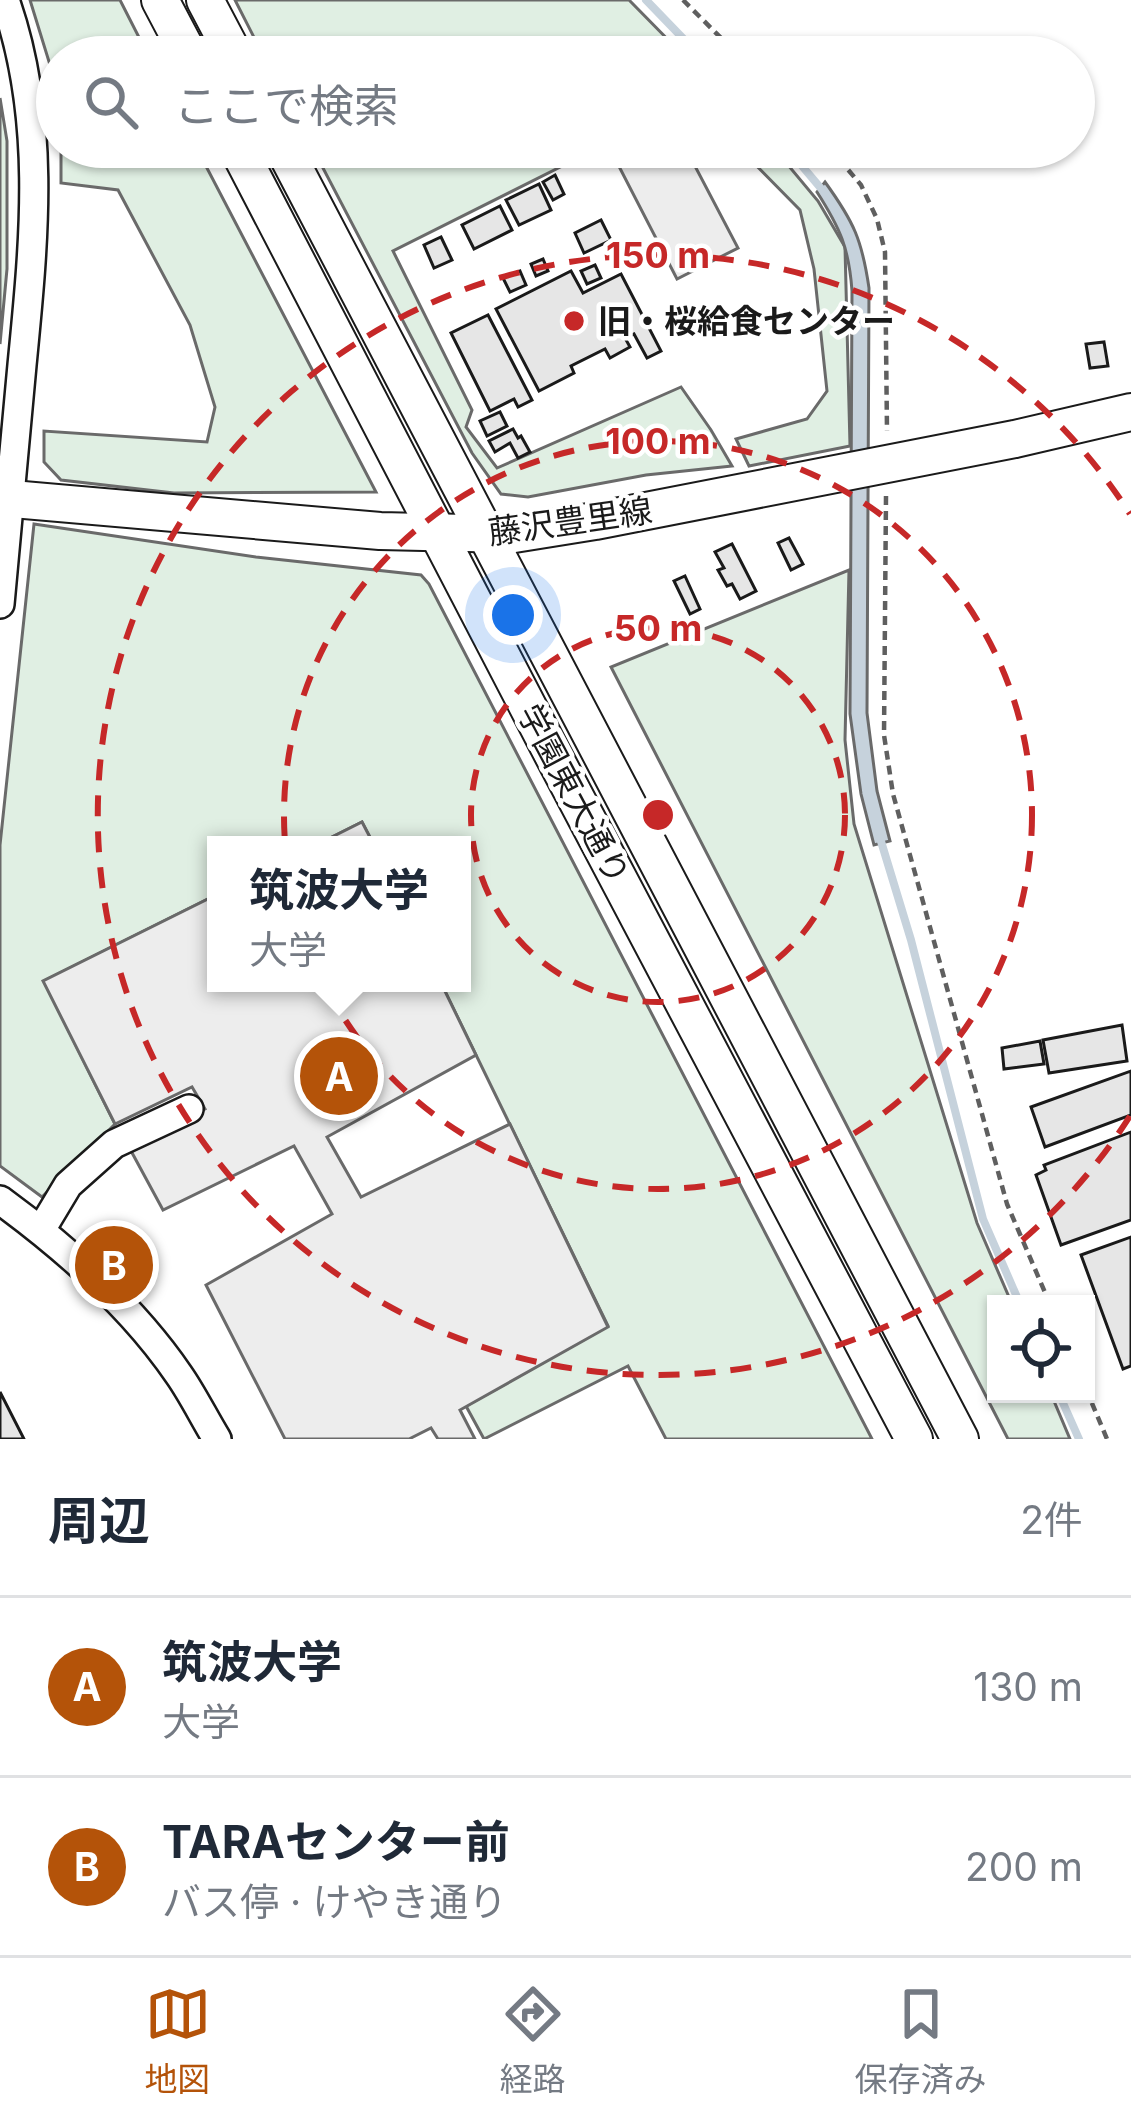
<!DOCTYPE html>
<html lang="ja">
<meta charset="utf-8">
<style>
body{margin:0;font-family:Inter,"Noto Sans JP",sans-serif;background:#f6f6f7;color:#1f2937}
.controls{position:absolute;right:36px;bottom:36px;display:grid;overflow:hidden;border-radius:0px;box-shadow:0 3px 9px #0004}
.controls button{width:108px;height:108px;display:grid;place-items:center;padding:0;border:0;border-bottom:3px solid #e0e1e3;background:#fff;color:#1f2937;font:60px sans-serif}
.you{position:absolute;left:513px;top:615px;width:42px;height:42px;margin:-30px;border:9px solid #fff;border-radius:50%;background:#1a73e8;box-shadow:0 0 0 18px #1a73e833}
.badge{display:grid;place-items:center;width:78px;height:78px;border-radius:50%;background:#b45309;color:#fff;font-size:39px;font-weight:700}
.pin{position:absolute;translate:-50% -50%;border:6px solid #fff;box-shadow:0 3px 12px #0006}
.popup{position:absolute;left:207px;top:836px;width:264px;height:156px;box-sizing:border-box;display:grid;place-content:center;border-radius:0px;background:#fff;filter:drop-shadow(0 3px 9px #0005);font-size:39px;white-space:nowrap;color:#747a83}
.popup b{font-size:45px;color:#1f2937}
.popup::after{content:'';position:absolute;left:50%;top:100%;margin-left:-24px;border:24px solid transparent;border-top-color:#fff}
.list{margin:0;padding:0;list-style:none}
h2{display:flex;justify-content:space-between;align-items:center;height:156px;margin:0;padding:0 48px;font-size:51px}
h2 small{font-size:39px;font-weight:400;color:#747a83}
.list li{display:grid;grid-template-columns:78px 1fr auto;gap:36px;align-items:center;box-sizing:border-box;height:180px;padding:0 48px;border-top:3px solid #e0e1e3}
.list b{display:block;font-size:45px;white-space:nowrap}
.list p{margin:0;font-size:39px;white-space:nowrap;color:#747a83}
.list em{font-size:39px;font-style:normal;color:#747a83}
.icon{flex:none;width:66px;height:66px;fill:none;stroke:currentColor;stroke-width:2;stroke-linecap:round;stroke-linejoin:round}
.map{position:relative;flex:none;width:1131px;height:1439px;overflow:hidden}
.search{position:absolute;background:#fff;box-shadow:0 3px 9px #0004;left:36px;right:36px;top:36px;height:132px;display:flex;align-items:center;gap:30px;box-sizing:border-box;padding:0 42px;border-radius:66px;color:#747a83;font-size:45px}
.sheet{height:516px;background:#fff}
nav{display:flex;justify-content:space-around;align-items:center;box-sizing:border-box;height:168px;border-top:3px solid #e0e1e3;background:#fff;font-size:33px;color:#747a83}
nav a{display:grid;justify-items:center;gap:6px}
nav .on{color:#b45309}
.map>svg:first-child{display:block}
</style>
<div class="map">
<svg width="1131" height="1439" viewBox="0 0 1131 1439">
<rect width="100%" height="100%" fill="#fff"/>
<g fill="#e0efe3" stroke="#6a6a6a" stroke-width="3">
<path d="M30 0H120L149 57H57V111L51 68Z"/>
<path d="M235 0H629L685 57H264Z"/>
<path d="M0 98 7 141V269L0 344Z"/>
<path d="M61 147H196L376 492 174 493 61 480 44 462V431L207 442 215 407 190 325 118 190 61 183Z"/>
<path d="M312 147H600L393 251 472 410 466 427 497 468 681 387 711 430 732 466 646 475 528 497 501 494 472 453Z"/>
<path d="M738 147H773L818 201 845 247 850 446 749 466 736 439 807 419 827 391 814 269 800 210Z"/>
<path d="M34 524 256 557 421 575 429 584 872 1439H666L628 1366 484 1439 466 1406 608 1326 441 983H462V845H374L362 822 316 845H216V895L44 981 115 1124 42 1197 0 1166V845Z"/>
<path d="M849 570 845 740 854 824 977 1223 1012 1304H996V1394H1051L1070 1439H1008L611 667Z"/>
</g>
<g fill="#ededed" stroke="#6a6a6a" stroke-width="3">
<path d="M609 147H685L738 248 677 279Z"/>
<path d="M362 822 374 845H316Z"/>
<path d="M216 895V983H441L476 1055 327 1137 361 1197 510 1124 608 1327 460 1410 475 1439H438L431 1428 409 1439H285L206 1285 332 1214 294 1146 163 1210 130 1149 205 1109 192 1087 115 1124 43 981Z"/>
</g>
<path fill="#c6d2dc" stroke="#6a6a6a" stroke-width="3" d="M825 182C854 222 862 240 869 288L867 713 877 791 890 841 874 845 861 794 850 714 852 291C849 248 840 228 817 192Z"/>
<g fill="none" stroke-linecap="round" stroke-linejoin="round">
<g stroke="#c6d2dc" stroke-width="8">
<path d="M646 0 701 57"/>
<path d="M786 147 824 192"/>
<path d="M880 838 911 940 983 1219 1020 1304"/>
<path d="M1059 1394 1079 1439"/>
</g>
</g>
<g fill="#e6e6e6" stroke="#1a1a1a" stroke-width="3">
<path d="M555 175 564 194 553 200 543 182Z"/>
<path d="M539 184 551 210 519 225 506 200Z"/>
<path d="M500 206 512 230 474 249 462 225Z"/>
<path d="M601 220 611 240 584 253 575 233Z"/>
<path d="M441 237 452 260 434 268 424 245Z"/>
<path d="M543 259 548 271 536 276 531 264Z"/>
<path d="M595 265 601 278 587 284 581 271Z"/>
<path d="M520 271 526 285 510 292 503 278Z"/>
<path d="M571 271 583 293 621 274 661 351 647 358 634 334 625 338 630 347 610 358 605 349 571 366 574 373 539 391 496 309Z"/>
<path d="M488 315 532 400 518 407 514 399 490 411 451 333Z"/>
<path d="M1104 342 1108 366 1090 368 1086 344Z"/>
<path d="M500 412 507 426 487 436 480 421Z"/>
<path d="M513 429 518 438 521 436 530 452 518 458 510 443 495 452 489 441Z"/>
<path d="M789 538 803 564 791 570 778 543Z"/>
<path d="M732 544 756 591 740 599 732 584 727 586 718 570 724 568 715 552Z"/>
<path d="M685 576 700 609 690 614 674 581Z"/>
<path d="M1122 1025 1127 1061 1049 1073 1043 1040Z"/>
<path d="M1040 1041 1044 1064 1004 1069 1002 1048Z"/>
<path d="M1131 1071V1115L1045 1147 1031 1107Z"/>
<path d="M1131 1132V1220L1061 1245 1036 1175 1046 1170 1044 1165Z"/>
<path d="M1131 1237V1366L1123 1369 1081 1255Z"/>
<path d="M0 1392 24 1439H0Z"/>
</g>
<g fill="none" stroke-linecap="round" stroke-linejoin="round">
<defs>
<g id="minor">
<path d="M0 604C8 524 15 444 22 365 34 242 47 119 5 0"/>
<path d="M0 1200C67 1249 132 1306 179 1375 193 1395 204 1418 217 1439"/>
<path d="M41 1230 68 1185 114 1144 189 1109"/>
</g>
<g id="major">
<path d="M160 0 190 57"/>
<path d="M205 0 235 57"/>
<path d="M237 147 552 753 914 1439"/>
<path d="M283 147 960 1439"/>
<path d="M0 498 380 531 514 534 595 521 1015 439 1131 412"/>
</g>
</defs>
<use href="#minor" stroke="#1a1a1a" stroke-width="32"/>
<use href="#major" stroke="#1a1a1a" stroke-width="40"/>
<g stroke="#5f5f5f" stroke-width="4.5" stroke-dasharray="9 6" stroke-linecap="butt">
<path d="M683 0 740 57"/>
<path d="M829 147 861 185 877 219 885 252 887 431"/>
<path d="M886 496 884 735 893 794 1007 1204 1050 1304"/>
<path d="M1086 1389 1107 1439"/>
</g>
<use href="#minor" stroke="#fff" stroke-width="27"/>
<use href="#major" stroke="#fff" stroke-width="36"/>
</g>
<g fill="none" stroke="#c62828" stroke-width="6" stroke-dasharray="21 15">
<circle cx="658" cy="815" r="187"/>
<circle cx="658" cy="815" r="374"/>
<path d="M1130 1116A560 560 0 1 1 1130 514"/>
</g>
<circle fill="#c62828" stroke="#fff" stroke-width="4.5" cx="574" cy="321" r="12"/>
<g text-anchor="middle" stroke-width="9" stroke-linejoin="round" paint-order="stroke">
<g font-size="33" font-weight="bold" fill="#1a1a1a" stroke="#fff" text-anchor="start">
<text x="598" y="333">旧・桜給食センター</text>
</g>
<g font-size="33" fill="#1a1a1a" stroke="#fff">
<text transform="translate(570 521) rotate(-8)" y="12">藤沢豊里線</text>
<text transform="translate(574 794) rotate(62)" y="12">学園東大通り</text>
</g>
</g>
<circle cx="658" cy="815" r="18" fill="#c62828" stroke="#fff" stroke-width="6"/>
<g font-size="36" text-anchor="middle" font-weight="bold" fill="#c62828" stroke="#fff" stroke-width="9" stroke-linejoin="round" paint-order="stroke">
<text x="658" y="268">150 m</text>
<text x="658" y="454">100 m</text>
<text x="658" y="641">50 m</text>
</g>
</svg>
<div class="controls">
<button><svg class="icon" aria-label="locate" viewBox="0 0 24 24"><circle cx="12" cy="12" r="6"/><path d="M12 2v4M12 18v4M2 12h4M18 12h4"/></svg></button>
</div>
<div class="you"></div>
<div class="pin badge" style="left:339px;top:1076px">A</div>
<div class="popup"><b>筑波大学</b>大学</div>
<div class="pin badge" style="left:114px;top:1265px">B</div>
<div class="search"><svg class="icon" aria-label="search" viewBox="0 0 24 24"><circle cx="10" cy="10" r="6"/><path d="M15 15l6 6"/></svg>ここで検索</div>
</div>
<section class="sheet">
<h2>周辺<small>2件</small></h2>
<ul class="list">
<li><span class="badge">A</span><div><b>筑波大学</b><p>大学</p></div><em>130 m</em></li>
<li><span class="badge">B</span><div><b>TARAセンター前</b><p>バス停 · けやき通り</p></div><em>200 m</em></li>
</ul>
</section>
<nav>
<a class="on"><svg class="icon" aria-label="map" viewBox="0 0 24 24"><path d="M3 6l6-2 6 2 6-2v14l-6 2-6-2-6 2zM9 4v14M15 6v14"/></svg>地図</a>
<a><svg class="icon" aria-label="directions" viewBox="0 0 24 24"><path d="M12 3l9 9-9 9-9-9zM9 14v-3h6M13 9l2 2-2 2"/></svg>経路</a>
<a><svg class="icon" aria-label="saved" viewBox="0 0 24 24"><path d="M7 4h10v16l-5-4-5 4z"/></svg>保存済み</a>
</nav>
